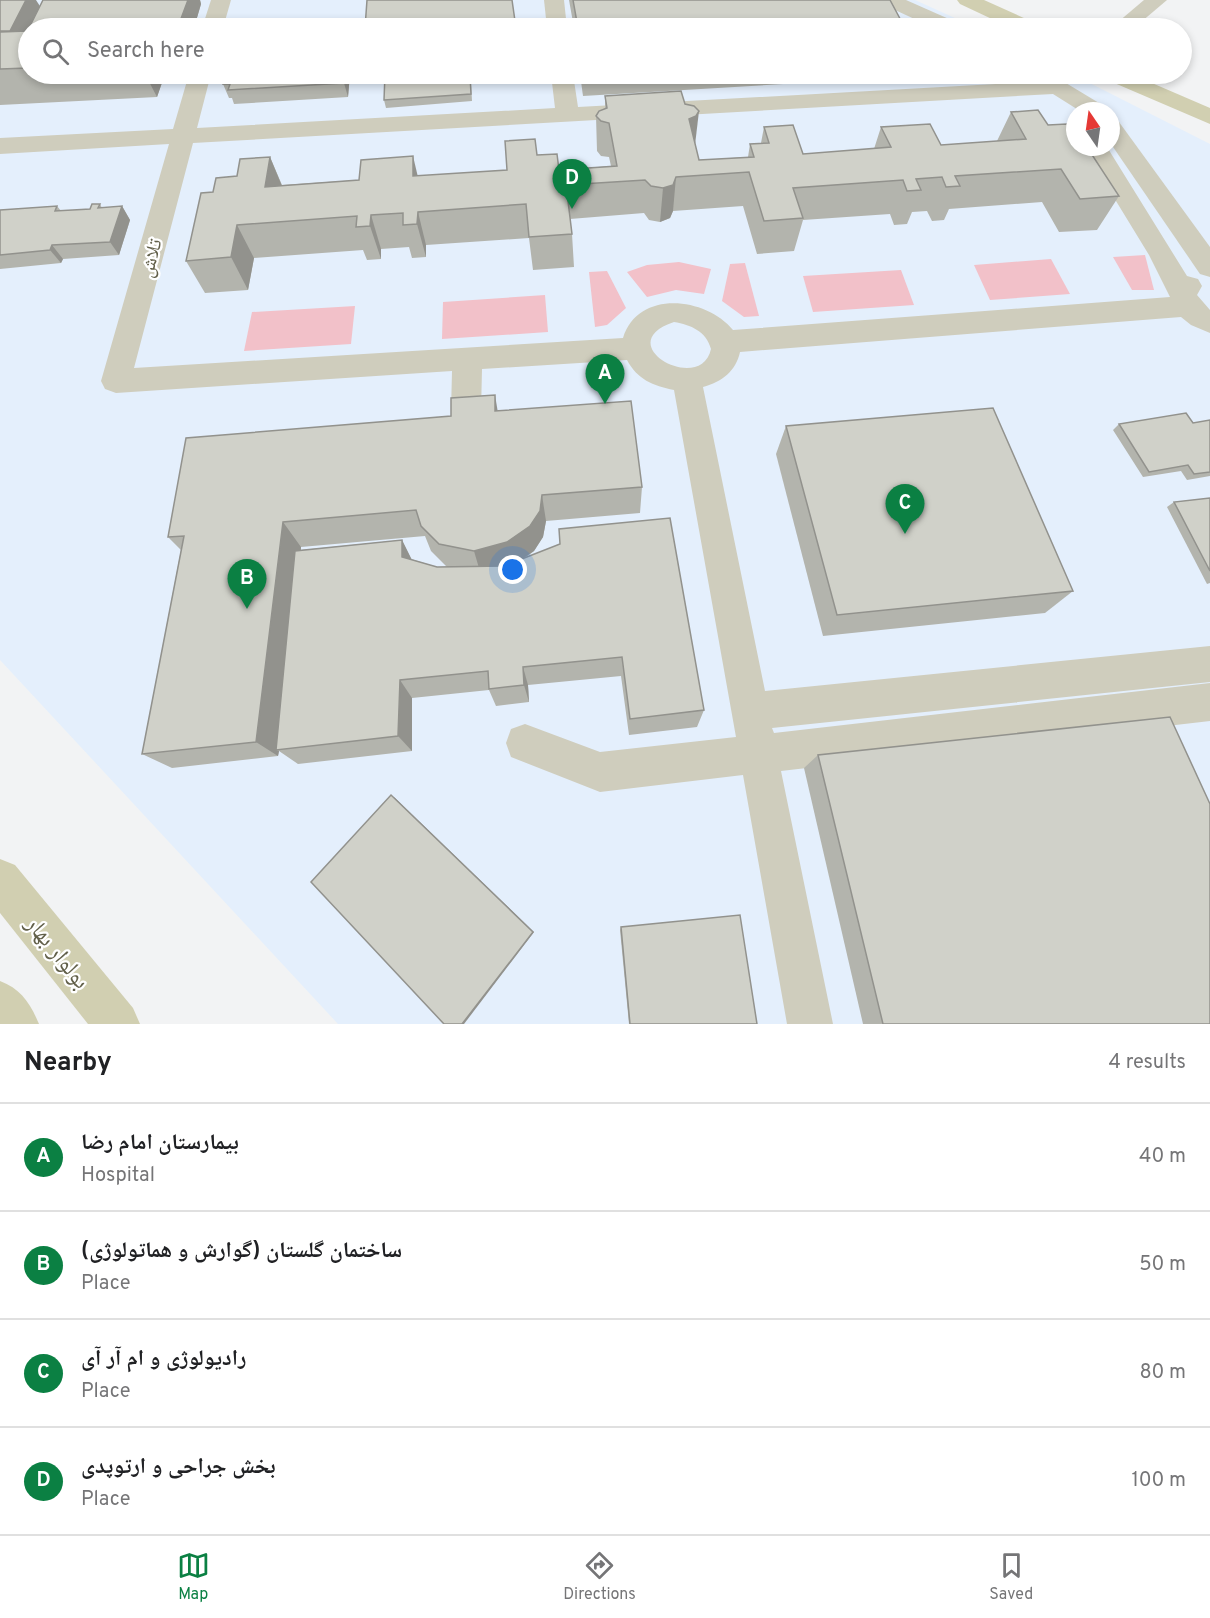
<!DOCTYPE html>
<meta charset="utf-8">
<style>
body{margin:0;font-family:Overpass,"Noto Naskh Arabic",sans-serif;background:#f6f6f6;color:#202124}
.compass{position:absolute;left:1066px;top:102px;width:54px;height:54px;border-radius:50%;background:#fff;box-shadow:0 3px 9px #0003;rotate:347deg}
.you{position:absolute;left:513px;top:570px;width:21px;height:21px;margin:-15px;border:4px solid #fff;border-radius:50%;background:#1a73e8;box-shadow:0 0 0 9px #1a73e833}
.badge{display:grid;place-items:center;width:39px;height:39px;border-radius:50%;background:#0b8043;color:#fff;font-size:20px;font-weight:700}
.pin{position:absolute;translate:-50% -50px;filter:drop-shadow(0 2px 3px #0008)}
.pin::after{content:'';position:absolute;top:32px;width:21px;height:18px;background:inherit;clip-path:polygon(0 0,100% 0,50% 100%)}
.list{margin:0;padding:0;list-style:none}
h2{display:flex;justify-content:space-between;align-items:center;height:78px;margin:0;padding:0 24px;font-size:26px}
h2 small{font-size:20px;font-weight:400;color:#757577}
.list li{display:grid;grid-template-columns:39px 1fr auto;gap:18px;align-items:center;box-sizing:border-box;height:108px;padding:0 24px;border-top:2px solid #e0e0e0}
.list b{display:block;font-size:22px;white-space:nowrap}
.list p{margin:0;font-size:20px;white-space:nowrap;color:#757577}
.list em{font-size:20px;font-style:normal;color:#757577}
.icon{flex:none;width:33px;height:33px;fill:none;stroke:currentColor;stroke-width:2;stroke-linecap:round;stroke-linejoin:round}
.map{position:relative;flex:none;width:1210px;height:1024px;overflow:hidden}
.search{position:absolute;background:#fff;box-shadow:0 3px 9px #0003;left:18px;right:18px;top:18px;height:66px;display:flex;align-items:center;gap:15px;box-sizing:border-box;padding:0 21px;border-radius:33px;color:#757577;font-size:22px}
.sheet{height:510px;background:#fff}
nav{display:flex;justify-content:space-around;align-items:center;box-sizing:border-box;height:84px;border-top:2px solid #e0e0e0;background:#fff;font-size:16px;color:#757577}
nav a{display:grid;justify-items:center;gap:3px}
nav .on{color:#0b8043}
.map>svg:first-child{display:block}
</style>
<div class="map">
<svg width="1210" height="1024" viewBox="0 0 1210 1024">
<rect width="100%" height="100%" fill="#f2f3f4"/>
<path fill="#e4effc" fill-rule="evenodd" d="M0 0H915L977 28H28V74H1072L1210 144V1024H338L0 660ZM1075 111H1111V147H1075Z"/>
<g fill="#f2c1c9">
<path d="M1145 255 1154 290H1132L1113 257Z"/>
<path d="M1051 259 1070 294 990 300 974 265Z"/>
<path d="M679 262 711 269 704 294 676 290 647 297 627 272 647 265Z"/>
<path d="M745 263 759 316 744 317 722 301 730 264Z"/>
<path d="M901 270 914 305 813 312 803 276Z"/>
<path d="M607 271 626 308 607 325 595 327 589 272Z"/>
<path d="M545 295 548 332 442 339 443 302Z"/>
<path d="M355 306 351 344 244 351 252 312Z"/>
</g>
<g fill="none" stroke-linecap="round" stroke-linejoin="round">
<g fill="#cfcdbd" fill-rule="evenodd">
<path d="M211 0H231L223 28H202Z"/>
<path d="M544 0H564L567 28H547Z"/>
<path d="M879 0H906L958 23 961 28H934L882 4Z"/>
<path d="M1144 0H1167L1134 28H1111Z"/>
<path d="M189 74H211L197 128 555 108 551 74H573L578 107 1033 82 1030 77 1032 74H1051L1104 106 1108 111H1080L1053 94 193 143 134 368 623 338C638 289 706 297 733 330L1170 297 1149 255 1083 147H1107L1187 276 1198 279 1202 286 1197 295 1210 310V333L1191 325 1181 317 740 352C736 371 722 382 703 387L765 691 1210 646V682L772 728 774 733 1210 683V721L781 771 833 1024H787L743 775 600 792 511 757 506 743 511 729 525 724 600 752 736 737 674 390C653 386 637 379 627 360L482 369 481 412 477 421 466 424 455 421 451 412 452 371 116 393 105 389 101 381 169 144 0 154V138L173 129ZM674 322C691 325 706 331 711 349 701 396 608 344 674 322Z"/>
<path d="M1111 120 1119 122 1210 247V277L1200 274 1111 144Z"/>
</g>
<g fill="#d1cfb1" fill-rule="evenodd">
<path d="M957 0H984L1035 23 1038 28H1011L960 4Z"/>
<path d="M1102 74H1131L1210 108V124L1105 79Z"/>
<path d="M0 859 15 865 133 1008 140 1024H88L0 913Z"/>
<path d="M0 981C21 989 30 1003 39 1024H0Z"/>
</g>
</g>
<g fill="#b3b4ad" fill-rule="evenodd">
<path d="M0 0 40 6 43 0H200L201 4 194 28H28V74H165L157 97 0 105Z"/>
<path d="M569 0H890L905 28H574Z"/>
<path d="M350 74 348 97 234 104 232 98H229L223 84Z"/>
<path d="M372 74H521L522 79 471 83 472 101 386 108 384 100 385 75 372 76Z"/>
<path d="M580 74H902L901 77 583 96Z"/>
<path d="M605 96 695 144 699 160 748 157 750 144 761 143 764 127 803 154 874 149 881 127 941 145 997 141 1011 112 1075 136 1119 196 1097 230 1059 232 1042 202 949 209 944 220 932 221 927 211 912 212 907 224 894 225 890 214 803 220 794 251 757 254 743 206 673 211 670 218 660 222 649 220 644 213 570 219 572 234 574 267 533 270 529 238 426 245V257L412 258 409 247 381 249V259L367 260 363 250 254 258 248 290 205 293 186 261 213 192 237 176 270 157 282 185 507 170 537 155 559 170 611 166 609 157 601 156 597 151 596 116 605 109Z"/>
<path d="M100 204 102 208 122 206 130 220 119 255 63 259 61 263 0 269V210L57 206 61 211 90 209Z"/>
<path d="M498 411 642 487 640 513 546 521 543 537 534 551 524 559 704 710 697 727 629 735 621 676 528 685 529 702 496 706 489 690 412 698V751L298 764 279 751 278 756 172 768 142 754 181 550 168 537 451 416ZM425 536 431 551 447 567H437L411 559 402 540 301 550V547Z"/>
<path d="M1210 420V476L1187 480 1181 471 1143 477 1113 430 1119 424 1193 423Z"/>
<path d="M786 426 1073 591 1045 613 823 636 776 454Z"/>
<path d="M1210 498V583L1207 584 1167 507 1174 502Z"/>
<path d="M818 755 1210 1024H863L804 768Z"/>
<path d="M621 927 757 1024H629L620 930Z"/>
</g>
<g fill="#92928d">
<path d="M26 0H36L43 11 22 51 10 31Z"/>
<path d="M188 0H200L201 4 194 28H182L179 24Z"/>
<path d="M145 74H165L157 97Z"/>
<path d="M345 74H350L348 97 344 83Z"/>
<path d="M699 111 695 145 689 119Z"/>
<path d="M413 156 421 190 413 176Z"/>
<path d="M270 157 284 191 265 187Z"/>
<path d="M676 177 673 211 670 218 660 222 663 188Z"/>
<path d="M122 206 130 220 119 255 110 242Z"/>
<path d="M418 212 426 245V257L417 224Z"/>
<path d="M371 215 381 249V259L370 226Z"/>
<path d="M237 225 254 258 248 290 231 257Z"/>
<path d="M52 245 63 259 61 263 50 250Z"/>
<path d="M495 395 500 425 495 411Z"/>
<path d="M542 495 546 521 543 537 534 551 512 566 481 575 474 551Z"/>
<path d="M283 522 301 547 279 749 276 750 279 751 278 756 256 742Z"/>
<path d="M402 540 414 564 402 557Z"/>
<path d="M523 667 528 685 529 702 524 685Z"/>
<path d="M400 680 412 698V751L398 736Z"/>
<path d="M394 797 534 932 464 1024H462Z"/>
</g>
<g fill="#d0d1c9" stroke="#92928d" stroke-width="1.5">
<path d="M0 0H26L10 31H0Z"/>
<path d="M43 0H188L179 24 77 28H29Z"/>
<path d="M367 0H512L516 28H365Z"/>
<path d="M573 0H890L905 28H578Z"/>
<path d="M153 25 152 28H79Z"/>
<path d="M28 31V68L0 69V32Z"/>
<path d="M225 74H345L344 83 228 90 230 84H223Z"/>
<path d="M385 74H497L470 75 471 94 384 100Z"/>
<path d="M681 91 685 104 694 106 699 111 696 116 689 119 699 160 754 157 750 144 769 143 764 127 793 125 803 154 891 147 881 127 930 124 941 145 1026 139 1011 112 1038 110 1048 125 1067 124 1075 136V147H1087L1119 196 1080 199 1061 169 955 176 960 186 946 187 942 177 916 179 921 190 907 191 903 180 793 188 803 218 764 221 749 172 676 177 673 185 663 188 651 186 645 180 566 185 572 234 529 237 526 204 418 212 417 224 403 225V213L371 215 370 226 356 227 357 216 237 225 231 257 186 261 201 193 213 192 216 178 237 176 240 159 270 157 265 187 359 180 361 160 413 156V176L507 170 505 141 535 139 537 155 557 154 559 170 617 166 609 123 601 121 596 116 599 111 607 108 605 96Z"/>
<path d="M92 204H100L98 208 122 206 110 242 52 245 50 250 0 255V210L57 206 55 211 90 209Z"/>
<path d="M495 395V411L631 401 642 487 542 495 540 511 530 526 507 542 474 551 439 544 421 526 416 510 283 522 256 742 142 754 184 536 168 537 186 438 451 416V398Z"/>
<path d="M993 408 1073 591 837 615 786 426Z"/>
<path d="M1186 413 1193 423 1210 420V472L1194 474 1188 465 1149 472 1119 424Z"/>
<path d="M1210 498V571L1174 502Z"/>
<path d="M670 518 704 710 630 719 622 657 523 667 524 685 489 689 488 671 400 680 398 736 276 750 295 551 402 540V557L437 567 504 566 560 544 559 529Z"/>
<path d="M1170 717 1210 804V1024H883L818 755Z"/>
<path d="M391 795 533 932 462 1024H444L311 882Z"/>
<path d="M740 915 757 1024H630L621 927Z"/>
</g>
<g text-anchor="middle" stroke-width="4.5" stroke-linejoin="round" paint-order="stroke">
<g font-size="20" fill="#615f49" stroke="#fff">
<text transform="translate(150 258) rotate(-75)" y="7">تلاش</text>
</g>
<g font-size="24" fill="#615f49" stroke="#fff">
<text transform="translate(58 952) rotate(51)" y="8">بولوار بهار</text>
</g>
</g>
</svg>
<svg class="compass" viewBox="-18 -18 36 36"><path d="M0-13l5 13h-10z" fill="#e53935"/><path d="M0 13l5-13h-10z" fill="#757577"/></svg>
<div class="you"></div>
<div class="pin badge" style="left:605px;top:404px">A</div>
<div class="pin badge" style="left:247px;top:609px">B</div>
<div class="pin badge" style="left:905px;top:534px">C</div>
<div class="pin badge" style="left:572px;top:209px">D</div>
<div class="search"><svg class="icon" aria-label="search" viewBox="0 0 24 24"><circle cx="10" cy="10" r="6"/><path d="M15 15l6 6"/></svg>Search here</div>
</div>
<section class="sheet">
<h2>Nearby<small>4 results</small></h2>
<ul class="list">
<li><span class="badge">A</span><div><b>بیمارستان امام رضا</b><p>Hospital</p></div><em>40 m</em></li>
<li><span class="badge">B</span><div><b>ساختمان گلستان (گوارش و هماتولوژی)</b><p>Place</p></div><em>50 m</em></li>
<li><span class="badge">C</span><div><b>رادیولوژی و ام آر آی</b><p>Place</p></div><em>80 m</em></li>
<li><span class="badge">D</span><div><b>بخش جراحی و ارتوپدی</b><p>Place</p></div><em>100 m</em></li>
</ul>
</section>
<nav>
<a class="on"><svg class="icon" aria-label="map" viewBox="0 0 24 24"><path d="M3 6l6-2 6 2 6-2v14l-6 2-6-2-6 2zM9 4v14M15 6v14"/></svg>Map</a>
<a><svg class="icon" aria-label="directions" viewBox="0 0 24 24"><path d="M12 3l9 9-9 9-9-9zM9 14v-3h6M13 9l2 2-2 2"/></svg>Directions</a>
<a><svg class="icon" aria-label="saved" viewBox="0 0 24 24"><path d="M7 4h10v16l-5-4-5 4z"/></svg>Saved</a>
</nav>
